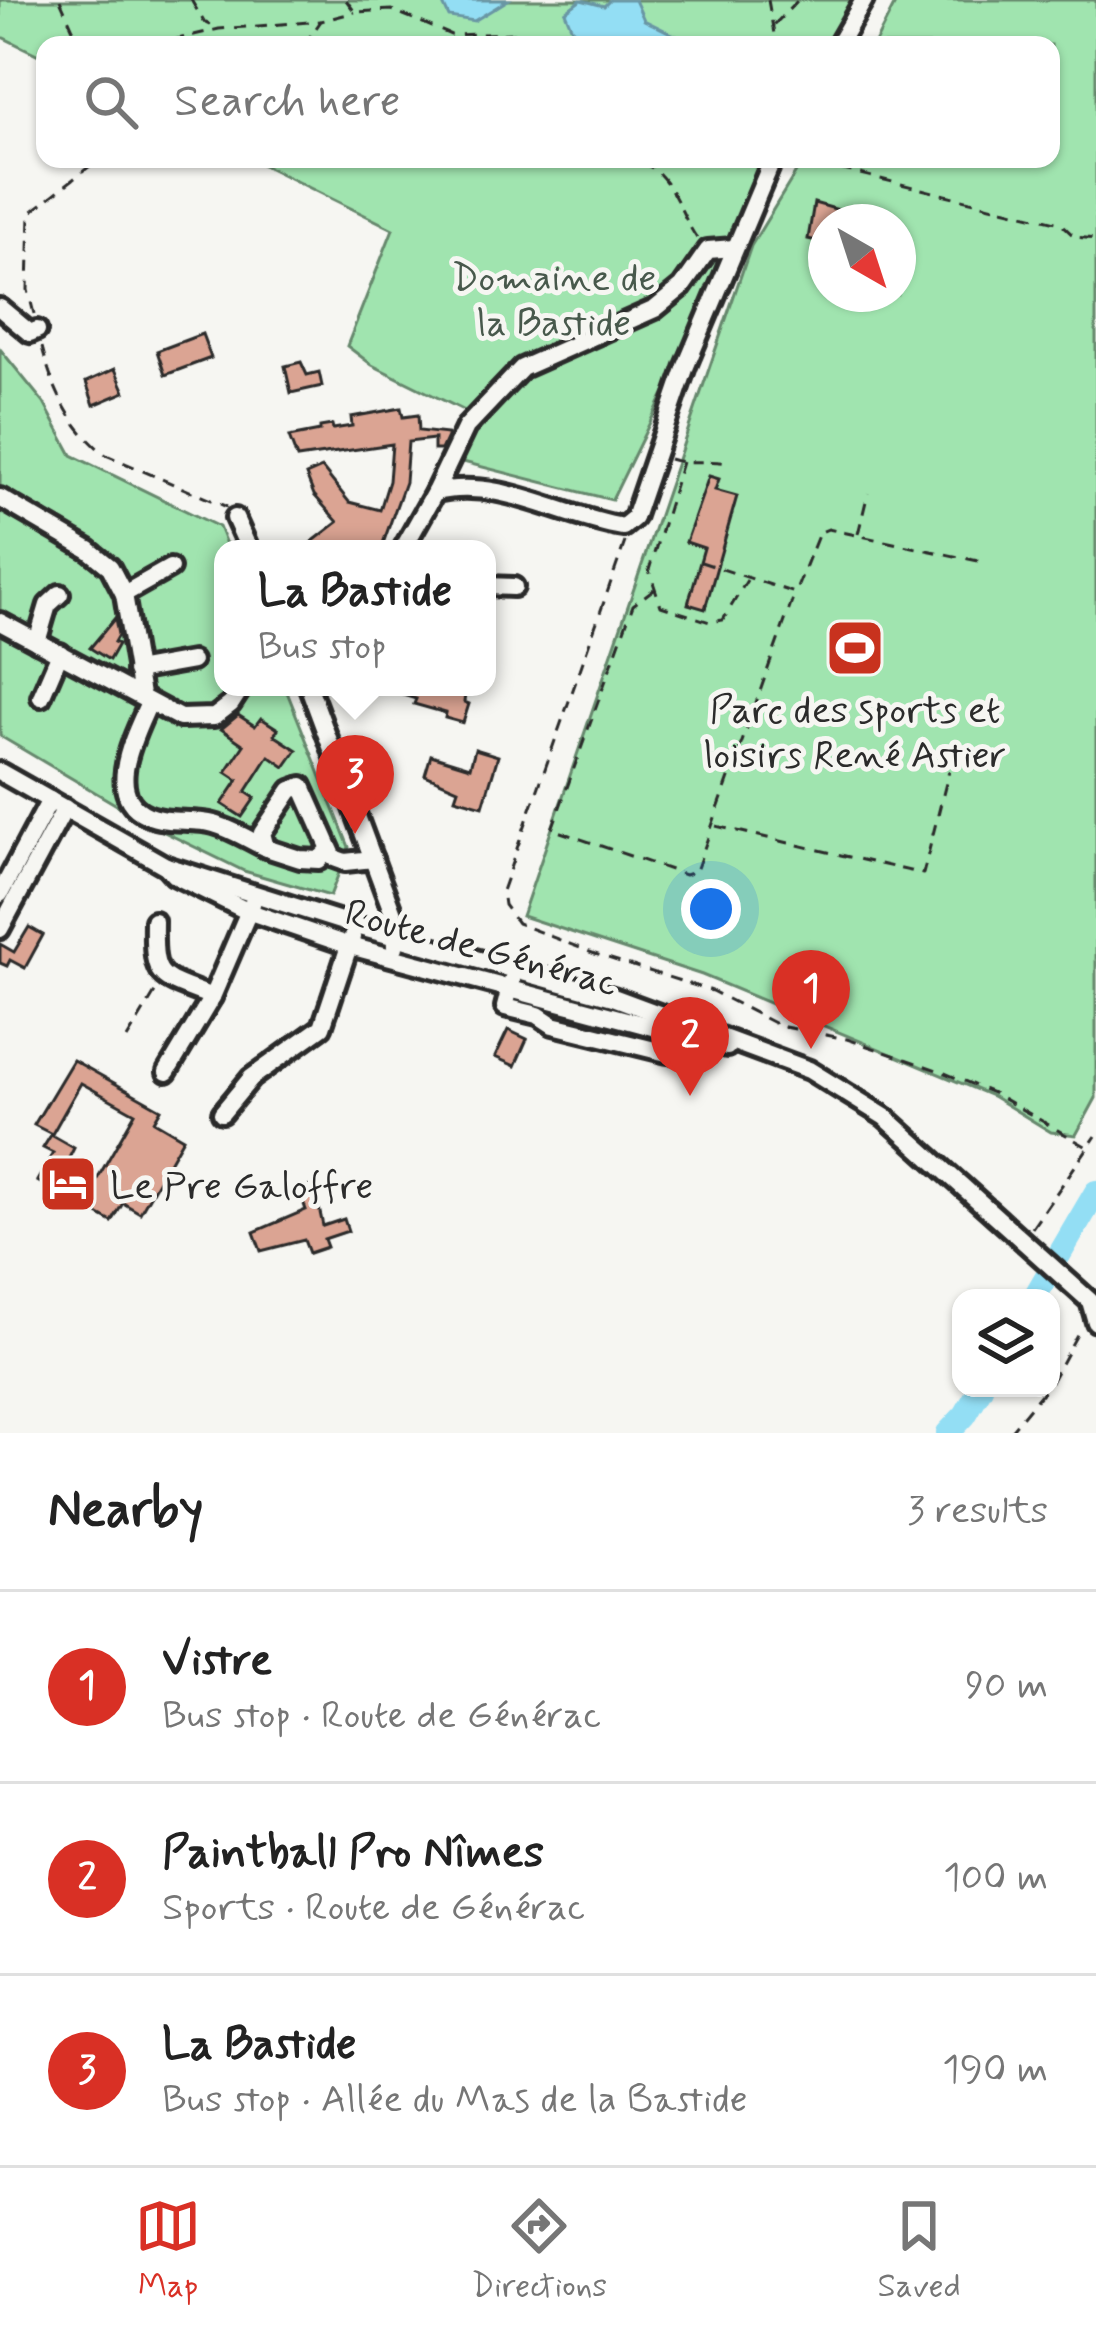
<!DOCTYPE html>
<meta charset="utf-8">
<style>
body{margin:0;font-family:Mynerve,sans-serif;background:#f6f6f6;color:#222}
.controls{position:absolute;right:36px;bottom:36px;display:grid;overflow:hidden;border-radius:24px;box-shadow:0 3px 9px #0004}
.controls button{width:108px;height:108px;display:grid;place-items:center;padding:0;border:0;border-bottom:3px solid #e0e0e0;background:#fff;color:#222;font:60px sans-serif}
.compass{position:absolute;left:808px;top:204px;width:108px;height:108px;border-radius:50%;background:#fff;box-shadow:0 3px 9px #0004;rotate:141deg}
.you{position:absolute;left:711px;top:909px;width:42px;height:42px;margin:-30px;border:9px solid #fff;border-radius:50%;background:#1a73e8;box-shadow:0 0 0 18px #1a73e833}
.badge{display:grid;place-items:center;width:78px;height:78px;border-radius:50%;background:#d93025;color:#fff;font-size:39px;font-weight:700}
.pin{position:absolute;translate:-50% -99px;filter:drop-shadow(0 3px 6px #0008)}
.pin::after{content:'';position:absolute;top:63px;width:42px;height:36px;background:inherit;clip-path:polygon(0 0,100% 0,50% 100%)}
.popup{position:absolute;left:214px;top:540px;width:282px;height:156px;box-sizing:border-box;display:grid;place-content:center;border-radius:24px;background:#fff;filter:drop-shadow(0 3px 9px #0005);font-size:39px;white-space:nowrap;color:#767676}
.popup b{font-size:45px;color:#222}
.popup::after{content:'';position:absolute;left:50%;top:100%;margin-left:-24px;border:24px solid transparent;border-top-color:#fff}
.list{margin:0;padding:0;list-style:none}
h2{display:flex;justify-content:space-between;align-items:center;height:156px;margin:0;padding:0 48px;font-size:51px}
h2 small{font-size:39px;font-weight:400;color:#767676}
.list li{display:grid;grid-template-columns:78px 1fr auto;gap:36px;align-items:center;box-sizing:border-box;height:192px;padding:0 48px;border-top:3px solid #e0e0e0}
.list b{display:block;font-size:45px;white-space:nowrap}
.list p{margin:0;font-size:39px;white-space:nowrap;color:#767676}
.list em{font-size:39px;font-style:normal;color:#767676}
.icon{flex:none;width:66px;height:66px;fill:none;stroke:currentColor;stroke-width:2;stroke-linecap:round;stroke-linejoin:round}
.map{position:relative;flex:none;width:1096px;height:1433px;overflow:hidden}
.search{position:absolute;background:#fff;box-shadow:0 3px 9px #0004;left:36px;right:36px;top:36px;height:132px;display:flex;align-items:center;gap:30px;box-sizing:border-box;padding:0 42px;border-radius:24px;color:#767676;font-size:45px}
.sheet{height:732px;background:#fff}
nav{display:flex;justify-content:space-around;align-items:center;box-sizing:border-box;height:168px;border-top:3px solid #e0e0e0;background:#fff;font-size:33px;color:#767676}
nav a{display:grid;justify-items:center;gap:6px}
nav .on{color:#d93025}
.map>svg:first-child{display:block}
</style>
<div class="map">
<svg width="1096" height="1433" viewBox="0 0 1096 1433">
<rect width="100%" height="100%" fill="#f6f6f2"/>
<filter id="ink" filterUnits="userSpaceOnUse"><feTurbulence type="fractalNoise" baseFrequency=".00833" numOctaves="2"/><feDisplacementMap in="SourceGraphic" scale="24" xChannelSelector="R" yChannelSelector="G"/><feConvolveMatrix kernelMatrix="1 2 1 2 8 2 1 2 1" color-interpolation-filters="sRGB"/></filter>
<g filter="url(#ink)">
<g fill="#a0e4af" stroke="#66886d" stroke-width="3" fill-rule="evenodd">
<path d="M0 0H856L834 45H45V58L0 36Z"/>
<path d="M897 0H1096V1098L1076 1135 1051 1132 992 1096 702 975 522 916 751 246 804 159H1051V45H874ZM826 222H898V294H826Z"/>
<path d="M251 159H779L612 500 459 461 479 418 372 365 347 346 393 229Z"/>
<path d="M0 349 44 403 72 455 219 527 228 549H223V687H285L349 847 330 896 244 871 154 827 0 736Z"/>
</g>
<g fill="#93def4" stroke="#6996a4" stroke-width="3">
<path d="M441 0H508L474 21 449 17Z"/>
<path d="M581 0 604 6 610 0H635L644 20 695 45H589L572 29 565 12Z"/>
</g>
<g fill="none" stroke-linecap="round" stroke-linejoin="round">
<g stroke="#93def4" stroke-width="24">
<path d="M1034 1298 1096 1192"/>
<path d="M948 1433 965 1415 981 1388"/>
</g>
</g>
<g fill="#dba493" stroke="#2b2b2b" stroke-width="3">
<path d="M814 203 846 212 844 222H826V243L808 239Z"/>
<path d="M202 334 211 358 165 375 157 351Z"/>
<path d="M301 362 307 375 319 372 322 386 291 393 285 366Z"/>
<path d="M115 369 125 392 94 405 86 382Z"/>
<path d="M401 408 403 417 418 415 419 431 447 434V437L441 450H434V439L408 442 405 482 381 549H303L338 522 314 495 306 475 322 468 349 502 380 510 389 481 392 444 297 458 289 437 320 431V427L332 425 333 429 352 426 351 417Z"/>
<path d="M709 476 719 479 715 490 737 496 705 609 688 604 704 548 686 542Z"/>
<path d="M115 618 118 635 114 642 118 644 109 660 90 648Z"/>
<path d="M405 687H466L464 702 469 704 463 723 445 718 446 713 414 704 416 699 403 695Z"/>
<path d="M238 715 255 726 261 718 278 729 274 735 297 750 285 767 269 756 246 792 255 798 242 817 222 804 238 780 226 772 244 745 221 729Z"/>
<path d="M475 749 498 756 483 806 455 798 458 789 425 775 431 755 470 767Z"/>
<path d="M29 927 43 935 25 968 10 960 7 966 0 963V944L14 952Z"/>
<path d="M508 1030 527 1039 515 1066 495 1057Z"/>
<path d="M73 1060 161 1109 154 1121 183 1138 140 1213 123 1203 112 1222 37 1181 53 1153 43 1148 51 1135 74 1148 66 1164 96 1181 135 1113 81 1083 52 1134 34 1125Z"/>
<path d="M314 1185 323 1226 344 1219 348 1231 324 1239 327 1247 309 1253 304 1240 261 1251 254 1232 306 1210 299 1190Z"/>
</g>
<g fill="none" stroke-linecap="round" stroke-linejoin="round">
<defs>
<g id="minor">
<path d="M838 45 864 0"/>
<path d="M0 308 30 333 37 330"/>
<path d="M435 492 466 427 522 368 655 309 682 287 708 250 734 248"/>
<path d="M0 498 89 550 110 567 124 594 141 695"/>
<path d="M235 518 249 549"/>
<path d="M403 549 435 492C501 477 560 517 623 527L634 518 686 366 773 159"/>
<path d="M487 586 514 587"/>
<path d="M124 594 170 568"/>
<path d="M0 622 180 718 214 717 231 704 242 687"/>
<path d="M37 642 48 605 60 594"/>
<path d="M136 671 192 661"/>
<path d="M309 687 394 916 395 947"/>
<path d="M41 697 60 653"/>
<path d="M149 703C136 733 102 795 147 815 167 824 193 818 214 824 232 829 249 840 266 848"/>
<path d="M0 772 166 866 174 875 247 911 350 946 727 1047"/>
<path d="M328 851 319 860 300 859 266 848 262 833 291 790 302 786 334 858 345 862 373 859"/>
<path d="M166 866 356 926 613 997 809 1070 885 1117 1090 1301 1096 1322"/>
<path d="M0 894 50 800"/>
<path d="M154 921C153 982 157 975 212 997"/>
<path d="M0 929 65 808"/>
<path d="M512 980 505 1007 538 1015 553 1025 667 1053"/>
<path d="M167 1072 212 997 252 904"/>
<path d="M222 1113 251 1078 322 1027 352 937"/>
</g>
</defs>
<use href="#minor" stroke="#2b2b2b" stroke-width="26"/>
<g stroke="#2b2b2b" stroke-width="3" stroke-dasharray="12 9" stroke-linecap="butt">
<path d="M60 0 73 29 103 45"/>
<path d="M191 0 204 22 217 28"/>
<path d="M346 0 355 12 392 10 451 35 516 33 546 45"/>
<path d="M768 0 776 45"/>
<path d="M774 25 798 0"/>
<path d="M152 45 219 29 321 21"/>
<path d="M304 45 321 21 355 12"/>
<path d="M558 159C580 164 604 160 626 160 671 160 677 213 699 241"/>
<path d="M799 159 1060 223 1075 237 1096 239"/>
<path d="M34 314 28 290 30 213 99 159"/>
<path d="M42 347C53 390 70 427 106 455L227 507"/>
<path d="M669 459C687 465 708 459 727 463"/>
<path d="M682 462 649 570 661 606 710 622 723 620 747 580"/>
<path d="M858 534 868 493"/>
<path d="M625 542 502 891 504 905 517 923 595 954 712 991 780 1026 847 1039 940 1071 995 1094 1089 1148"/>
<path d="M701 562 795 593 819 533 828 529 983 562"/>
<path d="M654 589 633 605 552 829 685 875 696 871 795 593"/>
<path d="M716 826 923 874 949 771"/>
<path d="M127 1039 157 989"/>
<path d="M1032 1228 1096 1136"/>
<path d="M1051 1382 1081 1327"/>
<path d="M1009 1433 1046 1388"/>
</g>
<use href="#minor" stroke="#f6f6f2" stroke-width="16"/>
</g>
</g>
<defs>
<symbol id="stadium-square" viewBox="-11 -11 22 22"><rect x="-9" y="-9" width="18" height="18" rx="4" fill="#c8321e" stroke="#f6f6f2"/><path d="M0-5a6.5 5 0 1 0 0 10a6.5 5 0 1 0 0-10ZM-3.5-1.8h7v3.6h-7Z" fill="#fff"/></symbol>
<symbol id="hotel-square" viewBox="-11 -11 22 22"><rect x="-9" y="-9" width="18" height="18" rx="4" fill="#c8321e" stroke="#f6f6f2"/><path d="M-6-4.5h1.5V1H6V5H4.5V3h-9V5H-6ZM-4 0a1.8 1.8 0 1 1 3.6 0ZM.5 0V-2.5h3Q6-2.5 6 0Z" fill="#fff"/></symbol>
</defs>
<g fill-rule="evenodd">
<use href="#stadium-square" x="822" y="615" width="66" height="66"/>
<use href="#hotel-square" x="35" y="1151" width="66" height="66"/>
</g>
<g text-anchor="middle" stroke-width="10" stroke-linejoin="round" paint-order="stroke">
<g font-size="39" fill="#48594c" stroke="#f6f6f2">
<text x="554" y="290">Domaine de<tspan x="554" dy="45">la Bastide</tspan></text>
</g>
<g font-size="39" fill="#2b2b2b" stroke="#f6f6f2">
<text x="855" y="722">Parc des sports et<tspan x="855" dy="45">loisirs René Astier</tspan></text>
<text x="110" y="1198" text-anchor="start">Le Pre Galoffre</text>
</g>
<g font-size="39" fill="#2b2b2b" stroke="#f6f6f2">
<text transform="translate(482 946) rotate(15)" y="14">Route de Générac</text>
</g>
</g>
</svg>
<div class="controls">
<button><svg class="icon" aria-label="layers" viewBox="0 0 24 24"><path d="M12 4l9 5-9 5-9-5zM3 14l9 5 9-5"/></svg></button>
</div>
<svg class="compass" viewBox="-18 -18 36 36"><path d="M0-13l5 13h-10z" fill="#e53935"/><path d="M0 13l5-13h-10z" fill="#767676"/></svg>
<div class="you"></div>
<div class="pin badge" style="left:811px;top:1049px">1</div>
<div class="pin badge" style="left:690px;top:1096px">2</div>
<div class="pin badge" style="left:355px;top:834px">3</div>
<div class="popup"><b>La Bastide</b>Bus stop</div>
<div class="search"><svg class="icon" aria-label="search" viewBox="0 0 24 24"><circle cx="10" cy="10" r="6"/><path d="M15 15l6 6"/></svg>Search here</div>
</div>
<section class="sheet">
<h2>Nearby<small>3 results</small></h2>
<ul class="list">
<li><span class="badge">1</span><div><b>Vistre</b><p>Bus stop · Route de Générac</p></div><em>90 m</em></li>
<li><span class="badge">2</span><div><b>Paintball Pro Nîmes</b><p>Sports · Route de Générac</p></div><em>100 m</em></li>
<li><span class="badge">3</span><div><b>La Bastide</b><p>Bus stop · Allée du Mas de la Bastide</p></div><em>190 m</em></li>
</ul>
</section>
<nav>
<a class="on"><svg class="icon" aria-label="map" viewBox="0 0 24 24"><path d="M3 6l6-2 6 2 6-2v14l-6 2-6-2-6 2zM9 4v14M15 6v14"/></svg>Map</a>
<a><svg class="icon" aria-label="directions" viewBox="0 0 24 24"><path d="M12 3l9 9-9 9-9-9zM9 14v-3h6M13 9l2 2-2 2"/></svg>Directions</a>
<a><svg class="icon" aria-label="saved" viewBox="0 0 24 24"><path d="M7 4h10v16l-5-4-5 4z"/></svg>Saved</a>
</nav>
